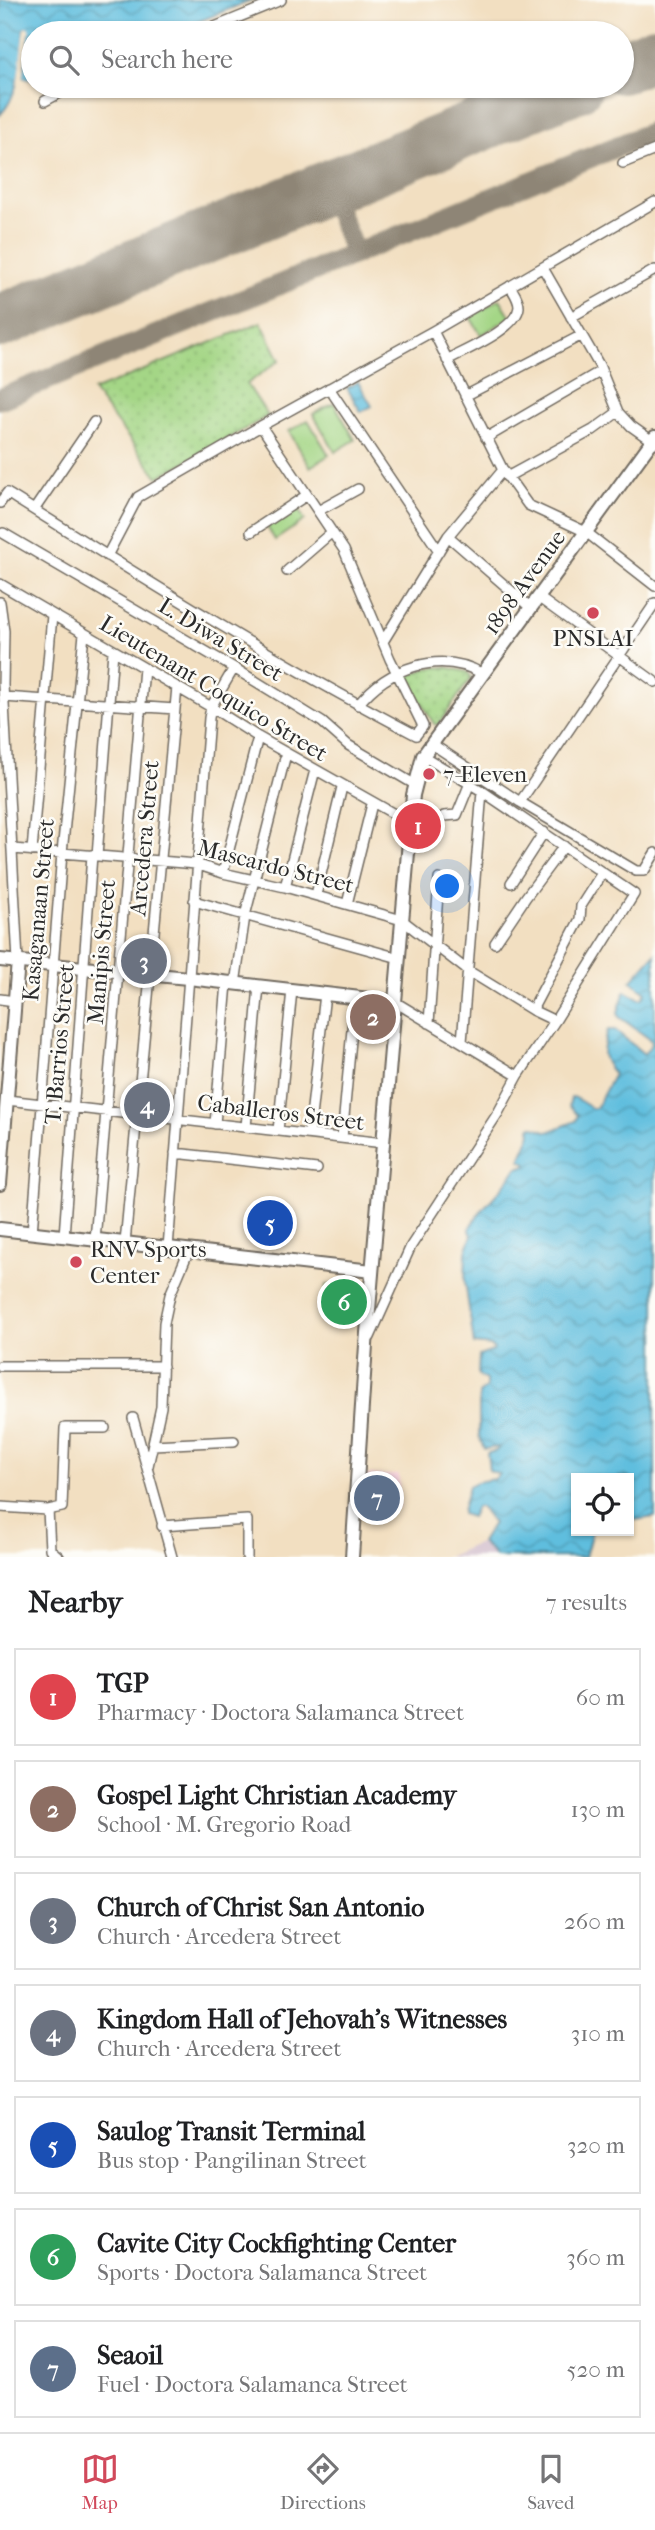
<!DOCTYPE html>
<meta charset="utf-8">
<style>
:root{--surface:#fff;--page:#f6f6f6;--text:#202124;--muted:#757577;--line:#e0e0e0;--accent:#d1495b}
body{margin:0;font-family:"IM FELL French Canon",serif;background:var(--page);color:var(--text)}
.controls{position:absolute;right:21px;bottom:21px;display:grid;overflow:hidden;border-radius:0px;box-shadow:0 2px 5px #0004}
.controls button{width:63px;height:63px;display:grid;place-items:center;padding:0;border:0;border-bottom:2px solid var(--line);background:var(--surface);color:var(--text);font:35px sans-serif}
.you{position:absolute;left:448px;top:887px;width:24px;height:24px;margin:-18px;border:5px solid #fff;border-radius:50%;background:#1a73e8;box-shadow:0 0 0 10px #1a73e833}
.badge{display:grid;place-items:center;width:46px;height:46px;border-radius:50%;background:var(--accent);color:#fff;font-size:23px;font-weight:700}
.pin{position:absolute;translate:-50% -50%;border:4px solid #fff;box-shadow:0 2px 7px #0006}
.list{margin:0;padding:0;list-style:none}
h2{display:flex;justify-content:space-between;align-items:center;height:91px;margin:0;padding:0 28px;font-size:30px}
h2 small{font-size:23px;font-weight:400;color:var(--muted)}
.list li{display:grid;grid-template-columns:46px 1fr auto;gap:21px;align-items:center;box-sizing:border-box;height:98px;margin:0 14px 14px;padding:0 14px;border:2px solid var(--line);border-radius:0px}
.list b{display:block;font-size:26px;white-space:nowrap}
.list p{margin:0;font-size:23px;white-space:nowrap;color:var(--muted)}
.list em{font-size:23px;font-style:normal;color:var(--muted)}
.icon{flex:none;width:38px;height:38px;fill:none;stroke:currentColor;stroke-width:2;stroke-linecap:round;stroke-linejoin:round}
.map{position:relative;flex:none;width:655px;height:1557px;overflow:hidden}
.search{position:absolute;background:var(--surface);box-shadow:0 2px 5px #0004;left:21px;right:21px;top:21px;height:77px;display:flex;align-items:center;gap:18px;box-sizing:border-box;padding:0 24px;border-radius:38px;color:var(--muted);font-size:26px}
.sheet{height:875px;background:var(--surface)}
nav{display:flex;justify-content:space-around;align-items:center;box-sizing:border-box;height:98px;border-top:2px solid var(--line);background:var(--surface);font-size:19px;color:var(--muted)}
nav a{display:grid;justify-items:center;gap:4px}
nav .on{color:var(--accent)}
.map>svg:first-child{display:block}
.built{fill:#f5cfdb}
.industrial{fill:#d1bdcc}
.grass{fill:url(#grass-dots);stroke:#688058;stroke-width:2}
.pitch{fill:#a4d686;stroke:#688058;stroke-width:2}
.water{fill:url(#water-waves);stroke:#457484;stroke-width:2}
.pier{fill:#f2dfc1}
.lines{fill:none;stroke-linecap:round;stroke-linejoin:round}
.taxiway{stroke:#8e8576;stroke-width:21}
.runway{stroke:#8e8576;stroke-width:54}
.minor-casing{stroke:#716a60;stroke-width:12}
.tertiary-casing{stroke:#716a60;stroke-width:16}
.secondary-casing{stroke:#716a60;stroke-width:16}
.minor{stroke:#fff;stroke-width:9}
.tertiary{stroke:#fff;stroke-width:12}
.secondary{stroke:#fff;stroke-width:12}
.poi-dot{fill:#d1495b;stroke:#fdfcf7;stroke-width:2.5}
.labels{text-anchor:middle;stroke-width:5;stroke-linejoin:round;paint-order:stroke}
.street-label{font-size:23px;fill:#2b2b2b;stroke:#fdfcf7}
.poi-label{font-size:23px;fill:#2b2b2b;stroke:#fdfcf7;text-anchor:start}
</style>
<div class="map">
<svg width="655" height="1557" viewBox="0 0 655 1557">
<defs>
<pattern id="grass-dots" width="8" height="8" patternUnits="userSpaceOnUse" patternTransform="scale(1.75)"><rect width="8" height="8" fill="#a4d686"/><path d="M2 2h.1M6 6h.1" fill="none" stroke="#8db874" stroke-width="1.8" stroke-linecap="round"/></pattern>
<pattern id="water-waves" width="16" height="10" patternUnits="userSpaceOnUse" patternTransform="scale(1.75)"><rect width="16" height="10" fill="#5fbede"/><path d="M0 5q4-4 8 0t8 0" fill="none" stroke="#4f9bb4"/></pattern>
</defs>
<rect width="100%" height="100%" fill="#fdfcf7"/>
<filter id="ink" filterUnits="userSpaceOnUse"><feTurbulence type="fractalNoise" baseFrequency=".0143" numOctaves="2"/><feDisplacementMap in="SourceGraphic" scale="14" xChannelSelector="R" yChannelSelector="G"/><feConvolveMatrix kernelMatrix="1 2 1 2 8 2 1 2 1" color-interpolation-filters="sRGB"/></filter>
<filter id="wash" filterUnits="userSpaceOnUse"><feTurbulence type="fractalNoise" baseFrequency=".00686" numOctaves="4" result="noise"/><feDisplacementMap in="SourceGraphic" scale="28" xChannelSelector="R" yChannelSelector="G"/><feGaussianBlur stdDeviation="1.57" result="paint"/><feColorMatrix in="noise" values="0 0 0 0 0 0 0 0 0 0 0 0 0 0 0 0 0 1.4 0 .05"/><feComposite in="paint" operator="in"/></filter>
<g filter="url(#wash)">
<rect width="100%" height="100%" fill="#f2dfc1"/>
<!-- built -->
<path class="built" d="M363,1475h36v32h-36z"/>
<!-- industrial -->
<path class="industrial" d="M481,1542l15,15h-49z"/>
<!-- grass -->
<path class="grass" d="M261,322l19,38 -33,24 21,32 -110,61 -65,-86z
M446,667l22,5 3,6 -33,47 -4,-1 -28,-47 22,-9z"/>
<!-- pitch -->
<path class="pitch" d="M500,299l11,18 -30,18 -11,-18z
M334,403l21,37 -20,12 -22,-38z
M308,420l21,35 -19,12 -21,-36z
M296,506l9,14 -30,20 -9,-15z
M326,1285l38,3 -3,32 -37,-4z"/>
<!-- water -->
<path class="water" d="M0,0h252l-82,33h-137v47l-11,-3 7,-44 -5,-4c-3,30 -2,63 -24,86z
M358,382l14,24 -11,6 -14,-24z
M655,954v563l-26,4v-43h-53v53h16l-7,26h-89l-15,-15 12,-19 -13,-16h-4l-5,10 -9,-3v-3l7,-25 8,-4 17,-3 5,-5 -10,-4 -2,-17 9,-2 3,-4 -15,2 -5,-13v-42l7,-6v-8l-8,-5 1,-19 14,-5 1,-2 -3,-3 -17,-2 -9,-63 1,-29 6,-17 -3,-6c12,-23 34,-38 48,-61l10,-3v-2l-6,-3v-3l10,-23 -1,-6 2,-2 16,6 28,-11 2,-6 -9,-9 2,-8 3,-1 19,12 3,-1 18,-34c-15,-17 -12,-23 -6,-44h7l29,24 8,-10 -1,-4 -32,-23 -1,-5 7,-21 15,8 3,-1 3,-6 -15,-11z"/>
<!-- pier -->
<path class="pier" d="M27,27l2,1v5l-7,48 -7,20 -5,3 7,-17 7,-58z"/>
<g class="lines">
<!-- taxiway -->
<path class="taxiway" d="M328,187l27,67
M0,399l655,-268"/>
<!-- runway -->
<path class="runway" d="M622,67l33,-14
M0,321l576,-235"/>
</g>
</g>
<g filter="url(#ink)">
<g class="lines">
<!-- minor casing -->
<g class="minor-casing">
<path id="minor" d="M200,33l81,-33
M45,101l28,-15
M623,163l32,-13
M543,268l56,97 19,47 13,14 24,17
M571,317l84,-47
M433,331l70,139 25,35 58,27 69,54
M447,360c18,-10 70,-31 72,-53 0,-8 -5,-14 -9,-21
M329,388l110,163
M465,396l117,-61
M486,438l115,-67
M507,477l86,-47 25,-18
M0,503l7,-10c134,84 269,169 409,242l7,-9 -33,-67 -46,-109 -83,-124
M34,510l60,-88
M318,511l40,-22
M251,532l56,-37
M3,533l231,135 88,54 26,23 66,39
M448,536l83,72
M107,556l31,-59 123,-71 172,-95 222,-129
M287,571l45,-39
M0,584l211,123 47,30 152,86
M538,597l117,85
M0,602l4,29 -1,54 15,276
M384,640l64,-104 55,-66
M4,697l171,12
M358,705c29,-37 82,-56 125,-31
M432,744l88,58 116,69h8l11,-18
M520,802l135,-199
M444,816l13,-1 13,-32
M13,849l183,15 27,9 62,14 117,33 65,50 65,40 23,11
M32,851l20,-236
M97,856l16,-205
M223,873l35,-136
M511,883l33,-51
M285,887l30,-117
M316,895l26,-108
M194,901l205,57
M347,904l25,-100
M495,943l31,-46 38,-51
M235,984l10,-68 41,-162
M0,999l15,2
M395,1002l123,74
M532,1010l48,-91 1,-13 21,-33
M429,1023l10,-144
M462,1042l20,-251
M7,1100l377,43
M215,1124l12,-141
M246,1127l13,-141
M278,1131l14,-141
M309,1134l16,-140
M342,1138l13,-141
M175,1153l142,16
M32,1233l30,-380 22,-219
M64,1236l28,-381
M95,1240l49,-572
M125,1243l52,-556
M168,1248l41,-530 2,-11 23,-39
M370,1337l41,-91 87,-133 20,-37 37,-55 79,-127 -152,-103 -59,-35
M0,1366h163
M133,1418l39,139
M153,1445l81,-4
M148,1466l13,-59 3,-84 6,-28 19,-45
M0,1507l48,3 2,39 9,8
M48,1510l14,-3 3,-79h40
M162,1526l85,-6v37"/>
</g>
<!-- tertiary casing -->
<g class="tertiary-casing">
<path id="tertiary" d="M395,1002l18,-207 10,-39 232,-319
M0,1184l18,-223
M0,1229l372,42"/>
</g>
<!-- secondary casing -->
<g class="secondary-casing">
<path id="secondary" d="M0,960l188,18 207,24 -29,343 -14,212"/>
</g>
<!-- minor -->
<use href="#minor" class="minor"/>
<!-- tertiary -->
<use href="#tertiary" class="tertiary"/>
<!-- secondary -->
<use href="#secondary" class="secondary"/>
</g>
</g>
<!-- markers -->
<g class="poi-dot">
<circle cx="593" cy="613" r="7"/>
<circle cx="429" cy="774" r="7"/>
<circle cx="76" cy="1262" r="7"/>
</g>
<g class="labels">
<!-- street labels -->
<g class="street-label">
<text transform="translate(524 582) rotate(-54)" y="8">1898 Avenue</text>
<text transform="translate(221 639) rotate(31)" y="8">L. Diwa Street</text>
<text transform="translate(214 688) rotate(31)" y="8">Lieutenant Coquico Street</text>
<text transform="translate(144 838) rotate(-85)" y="8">Arcedera Street</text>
<text transform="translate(276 866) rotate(14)" y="8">Mascardo Street</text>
<text transform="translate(38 910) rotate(-85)" y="8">Kasaganaan Street</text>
<text transform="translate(101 952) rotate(-85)" y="8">Manipis Street</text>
<text transform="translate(59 1044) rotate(-85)" y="8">T. Barrios Street</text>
<text transform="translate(281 1112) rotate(7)" y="8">Caballeros Street</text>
</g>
<!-- poi labels -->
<g class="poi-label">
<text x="593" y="646" text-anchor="middle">PNSLAI</text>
<text x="443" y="782">7-Eleven</text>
<text x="90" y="1257">RNV Sports<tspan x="90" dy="26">Center</tspan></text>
</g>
</g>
</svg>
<div class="controls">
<button><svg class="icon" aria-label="locate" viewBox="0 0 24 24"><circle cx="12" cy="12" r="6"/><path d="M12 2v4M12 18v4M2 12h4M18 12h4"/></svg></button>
</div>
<div class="you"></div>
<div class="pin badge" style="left:418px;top:826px;background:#e0444e">1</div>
<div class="pin badge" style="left:373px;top:1017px;background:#8d6e63">2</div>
<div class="pin badge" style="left:144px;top:961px;background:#6b7280">3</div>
<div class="pin badge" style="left:147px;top:1105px;background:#6b7280">4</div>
<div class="pin badge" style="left:270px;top:1223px;background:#1a4fb4">5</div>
<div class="pin badge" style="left:344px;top:1302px;background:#2e9e5b">6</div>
<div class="pin badge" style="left:377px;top:1498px;background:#5c6f8a">7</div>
<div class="search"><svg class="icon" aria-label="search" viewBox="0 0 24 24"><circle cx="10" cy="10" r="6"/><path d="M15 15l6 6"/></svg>Search here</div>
</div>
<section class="sheet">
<h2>Nearby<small>7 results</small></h2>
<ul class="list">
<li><span class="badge" style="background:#e0444e">1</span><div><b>TGP</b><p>Pharmacy · Doctora Salamanca Street</p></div><em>60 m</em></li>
<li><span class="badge" style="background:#8d6e63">2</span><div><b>Gospel Light Christian Academy</b><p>School · M. Gregorio Road</p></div><em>130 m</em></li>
<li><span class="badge" style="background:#6b7280">3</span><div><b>Church of Christ San Antonio</b><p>Church · Arcedera Street</p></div><em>260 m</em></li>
<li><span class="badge" style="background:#6b7280">4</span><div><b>Kingdom Hall of Jehovah's Witnesses</b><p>Church · Arcedera Street</p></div><em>310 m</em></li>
<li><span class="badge" style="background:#1a4fb4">5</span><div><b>Saulog Transit Terminal</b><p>Bus stop · Pangilinan Street</p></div><em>320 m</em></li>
<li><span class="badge" style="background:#2e9e5b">6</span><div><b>Cavite City Cockfighting Center</b><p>Sports · Doctora Salamanca Street</p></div><em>360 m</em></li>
<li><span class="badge" style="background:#5c6f8a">7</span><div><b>Seaoil</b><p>Fuel · Doctora Salamanca Street</p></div><em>520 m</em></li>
</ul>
</section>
<nav>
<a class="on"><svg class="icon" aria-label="map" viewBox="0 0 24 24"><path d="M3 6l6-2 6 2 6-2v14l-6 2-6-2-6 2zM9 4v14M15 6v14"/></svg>Map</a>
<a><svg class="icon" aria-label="directions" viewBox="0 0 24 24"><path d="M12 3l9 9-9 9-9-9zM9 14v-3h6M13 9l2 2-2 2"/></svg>Directions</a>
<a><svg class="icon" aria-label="saved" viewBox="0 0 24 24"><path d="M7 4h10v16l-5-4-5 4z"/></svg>Saved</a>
</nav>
